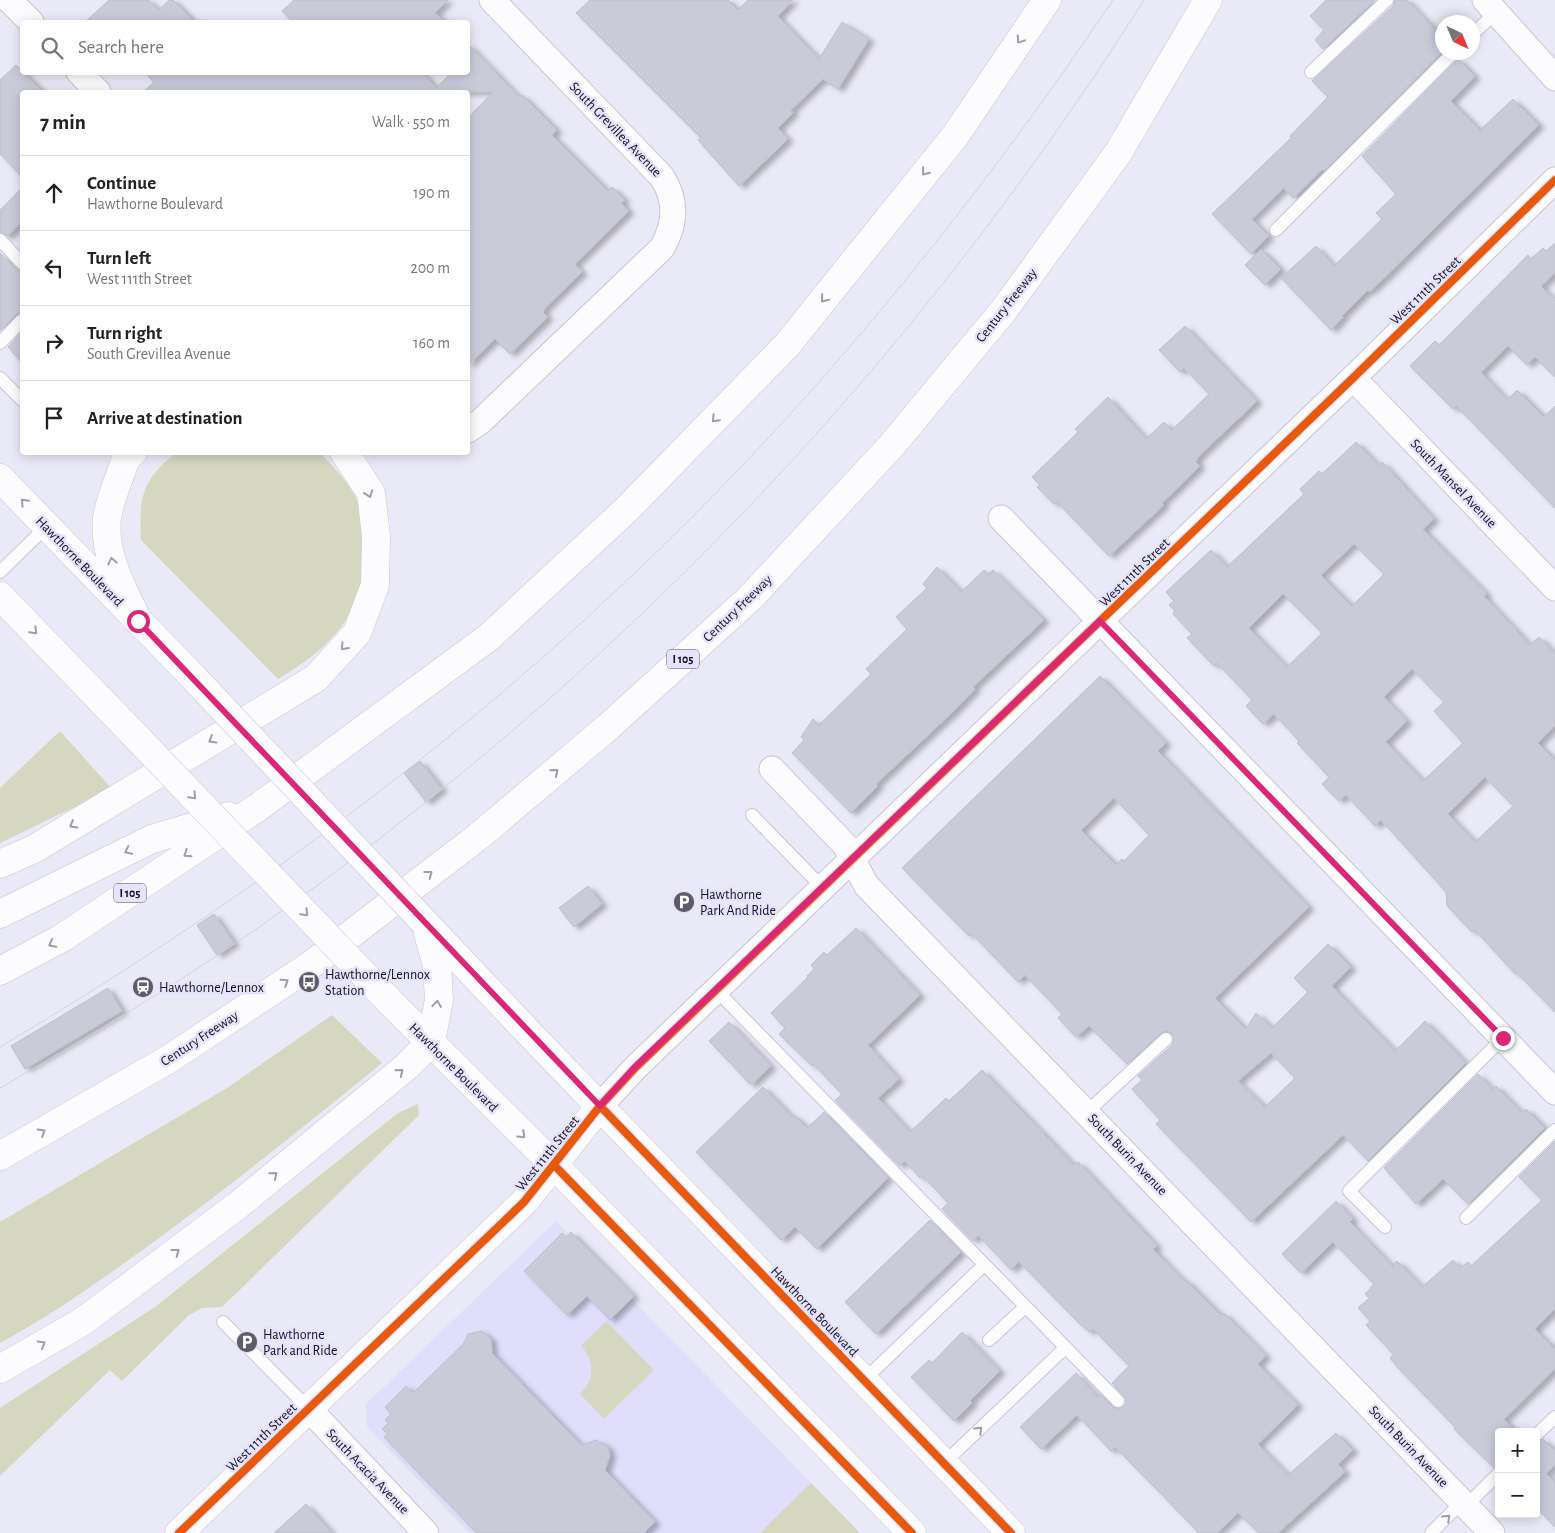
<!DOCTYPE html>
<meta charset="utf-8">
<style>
:root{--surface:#fff;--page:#f6f6f6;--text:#222;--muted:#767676;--line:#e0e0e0}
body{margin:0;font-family:"Alegreya Sans",sans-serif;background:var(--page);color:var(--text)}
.controls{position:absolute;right:15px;bottom:15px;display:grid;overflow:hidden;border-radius:5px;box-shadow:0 2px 12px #0003}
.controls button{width:45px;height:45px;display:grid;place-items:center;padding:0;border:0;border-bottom:1px solid var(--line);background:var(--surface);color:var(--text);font:25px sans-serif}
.compass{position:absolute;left:1435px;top:15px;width:45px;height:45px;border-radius:50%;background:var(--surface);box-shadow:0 2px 12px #0003;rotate:136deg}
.stop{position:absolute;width:15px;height:15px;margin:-11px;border:4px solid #db2777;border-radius:50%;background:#fff}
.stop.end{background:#db2777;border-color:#fff;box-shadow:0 1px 5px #0008}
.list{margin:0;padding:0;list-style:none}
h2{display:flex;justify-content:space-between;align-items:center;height:65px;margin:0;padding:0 20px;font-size:21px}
h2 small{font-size:16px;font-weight:400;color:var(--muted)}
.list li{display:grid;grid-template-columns:32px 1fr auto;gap:15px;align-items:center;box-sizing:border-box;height:75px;padding:0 20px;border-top:1px solid var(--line)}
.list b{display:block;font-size:19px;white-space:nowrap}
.list p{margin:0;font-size:16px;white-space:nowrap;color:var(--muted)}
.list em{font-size:16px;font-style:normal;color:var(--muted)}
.icon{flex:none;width:28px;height:28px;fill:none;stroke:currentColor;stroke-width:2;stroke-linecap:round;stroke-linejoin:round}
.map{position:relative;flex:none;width:1555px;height:1533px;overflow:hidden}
.search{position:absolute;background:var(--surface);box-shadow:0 2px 12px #0003;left:20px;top:20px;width:450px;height:55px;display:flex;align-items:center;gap:12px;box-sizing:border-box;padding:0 18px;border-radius:5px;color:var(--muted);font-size:19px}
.panel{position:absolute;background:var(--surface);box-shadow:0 2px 12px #0003;left:20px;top:90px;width:450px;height:365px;border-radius:5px}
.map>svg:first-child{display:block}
.built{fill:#e1defb}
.green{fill:#d6d7c1}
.building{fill:#c9cbd9;stroke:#bdbfcc;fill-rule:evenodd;filter:url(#shadow)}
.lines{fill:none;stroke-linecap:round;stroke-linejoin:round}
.service-casing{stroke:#c7c6d4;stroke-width:14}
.minor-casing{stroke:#c7c6d4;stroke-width:27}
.tertiary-casing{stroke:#c7c6d4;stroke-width:29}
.primary-casing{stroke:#c7c6d4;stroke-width:29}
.motorway-casing{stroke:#c7c6d4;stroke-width:29}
.service{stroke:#fcfcfe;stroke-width:12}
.minor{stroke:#fcfcfe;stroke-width:25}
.tertiary{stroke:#fcfcfe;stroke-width:28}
.primary{stroke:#fcfcfe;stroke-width:28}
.motorway{stroke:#fcfcfe;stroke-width:28}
.tram{stroke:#d4d4d8;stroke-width:1}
.primary-bridge-casing{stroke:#c7c6d4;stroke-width:29;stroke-linecap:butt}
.primary-bridge{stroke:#fcfcfe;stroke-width:28}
.cycleway-casing{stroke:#e6e3fd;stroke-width:11}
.cycleway{stroke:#e8590c;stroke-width:8}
.oneway{stroke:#9e9ea4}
.route{stroke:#db2777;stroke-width:6}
.labels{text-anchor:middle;stroke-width:5;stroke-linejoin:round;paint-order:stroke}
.shield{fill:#e6e3fd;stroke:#524f61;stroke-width:1}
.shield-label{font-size:12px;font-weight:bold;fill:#12101e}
.street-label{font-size:14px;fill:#12101e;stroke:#e6e3fd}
.poi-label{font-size:14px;fill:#12101e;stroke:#e6e3fd;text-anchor:start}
</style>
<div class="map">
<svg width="1555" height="1533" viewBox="0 0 1555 1533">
<defs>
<filter id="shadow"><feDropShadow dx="5.5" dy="3" stdDeviation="2.5" flood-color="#0004"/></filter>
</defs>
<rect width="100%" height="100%" fill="#eae9f7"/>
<!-- built -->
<path class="built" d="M556,1221l304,312h-391l-102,-106 -1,-23z"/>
<!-- green -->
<path class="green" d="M176,453h144c12,12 25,26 34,41 7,13 10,34 10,48 3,69 -30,104 -86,137l-137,-139c-2,-41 0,-60 35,-87z
M60,731l52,58 -112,54v-55z
M332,1015l50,48c-75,61 -149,121 -227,178 -50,36 -101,73 -155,102v-121l227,-134z
M418,1104l1,11 -5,5 -192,187 -20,1 -13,7 -67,66 -12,-11 -110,106v-68l155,-101 243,-194z
M606,1321l48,49 -50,49 -24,-25c15,-14 15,-33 1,-48z
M811,1483l49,50h-100z"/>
<!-- building -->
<path class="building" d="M109,0h39l11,10 10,-10h4l22,22h-110z
M294,0h154l-13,13 10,9h-152l-11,-11z
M590,0h138l10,10 10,-10h45l-15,16 41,43 23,-37 27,17 -31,50 -15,-10 -32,31 2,3 -15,15 10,11 -49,47 -41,-46 3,-2 -125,-125z
M1326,0h49l-52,49 -8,-9 9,-10 -14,-14z
M1395,0h12l35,37v15l-118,119 -1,-2 -30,29 -9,-10 -32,31 17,17 -18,18 -39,-40 79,-76 -1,-2 38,-39 -16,-16 81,-75z
M468,44l52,54 2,-3 35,35 -5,5 56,56 4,-4 13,13 -4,3 8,8 -54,53 7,8 -36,35 -3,5 5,5 -38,37 -15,-15 -27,26v-247l25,-26h-350l11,-10 -10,-10h278l14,16 16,-16h16z
M1458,59l17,17 -24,25 29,29 33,-31 26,26 -157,155 -13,12 -1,-2 -26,26 1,1 -12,13 -50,-52 35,-32 18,20 48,-47 -6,-6 20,-19 -34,-38z
M16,65l27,27h-21v85l-22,-23v-74z
M22,188v33l-14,15 -8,-4v-22z
M1555,243v30l-14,13 14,15v76l-20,-20 -8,8 -19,-19 -27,26 26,28 10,-10 27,27 11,-11v102l-86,-89 -13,-13 -3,3 -43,-43 25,-25 4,4 89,-90 3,4 12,-11 3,3z
M1261,249l20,20 -16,16 -20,-20z
M0,253l22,23v36l-6,2 -16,17z
M1185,326l72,75 -59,56 -2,5 4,4 -38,37 2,2 -55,51 -52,-54 -3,2 -17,-17 3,-2 -8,-8 46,-45 -3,-3 33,-32 38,42 18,-17 8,8 37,-36 -25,-26 -4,4 -21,-22z
M22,331v32l-14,-16z
M1356,442l23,24 3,-4 52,57 -11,10 64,65 -3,2 46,49 9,-8 16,17v71l-17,18 17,17v252l-38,-39 -2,1 -41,-45 -2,3 -25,-26 -1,-14 -65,-72 -6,6 -29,-31 -7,6 -17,-17 7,-7 -32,-34 2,-2 -25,-27 -11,10 -17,-18 6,-6 -35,-37 -3,3 -27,-28 5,-4 -19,-20 2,-3 -6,-6 5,-4 -8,-9 45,-42 16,17 77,-73 -4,-5 19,-18 3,3zM1354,544l30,30 -32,32 -31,-31zM1283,594l39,39 -35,34 -38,-39zM1412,669l32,33 -10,9 29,32 -40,38 -37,-39 21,-21 -23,-24zM1485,777l28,29 -38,36 -27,-28z
M937,567l24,25 23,-22 5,4 4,-4 51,50 -71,67 2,2 -20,21 -79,74 2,2 -27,27 -59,-60 12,-13 -3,-3 12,-18 6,6 52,-51 -5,-5 41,-40 -11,-12 31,-29 -4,-4z
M1100,676l66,67 -8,8 151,156 -94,91 31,31 10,-16 16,15 36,-36 -14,-14 34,-34 23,23 -19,19 63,65 30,-30 41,42 -98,98 -25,-26 -92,87 -95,-98 4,-4 -28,-31 10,-9 -4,-4 34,-31 2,-7 -2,-5 -7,-2 -4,2 -34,31 -38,-38 -13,11 -18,-19 4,-4 -37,-39 -7,7 -47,-49 -2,3 -67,-68zM1114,798l35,37 -25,26 -2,-2 -6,6 -35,-35zM1271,1053l24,25 -30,29 -27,-26z
M420,761l22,28 -16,13 -22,-29z
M588,886l14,18 -28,23 -15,-19z
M214,914l20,29 -17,12 -20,-30z
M856,928l64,67 -52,50 31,34 -21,19 32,34 36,-34 3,3 33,-31 92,95 4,-3 49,52 30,32 -4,3 31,32 2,-1 35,35 3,-2 42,43 -8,8 40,41 -40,39 30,31 48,-42 17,17 -15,14 7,8 -67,61h-19l-21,-20 -21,20h-18l-84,-86 -4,4 -34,-36 -36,34 -21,-22 56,-54 22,24 2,-3 13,13 7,2 6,-5v-5l-14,-16 17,-17 -36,-37 -4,3 -11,-10 -59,-60 -8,8 -33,-35 -5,6 -31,-32 6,-6 -25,-27 -3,2 -15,-17 -5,5 -65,-66 7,-6 -29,-30 -1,2 -33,-32 6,-6 -14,-15 37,-36 -1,-1 7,-7 -3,-4 13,-13 3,3z
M108,988l14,23 -97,58 -14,-23z
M729,1022l42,44 -20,19 -42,-44z
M1478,1074l14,15 4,-3 26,27 4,-4 19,19 -77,76 -25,-25 -27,25 -32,-36z
M763,1087l29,30 2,-2 13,13 17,-16 64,66 -71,71 -22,-22 -14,13 -85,-88z
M1555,1141v168l-20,20 20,20v20l-51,50 12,13h-17v33l-6,2 -39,-38 1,-2 -58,-60 -7,-9 4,-3 -28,-30 4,-4 -12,-13 11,-10 -4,-4 9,-10 -41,-42 -32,31 -19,-19 54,-53 17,18 -3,3 42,44 5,-5 25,26 31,-27 7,8 8,-6 3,4 71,-66 -23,-23z
M930,1220l31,32 -85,82 -31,-32z
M571,1232l63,64 -24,24 -23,-24 -20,19 -43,-44 38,-38 4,5z
M482,1331l9,8 1,14 89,92 15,-5 12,7 2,9 -5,14 50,52 -11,11h-167l-93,-96 4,-3 -6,-5 6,-6 -3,-3 6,-6 -6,-7 21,-21 7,7 51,-50 4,-9z
M962,1332l38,39 -30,30 2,2 -18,18 -43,-44 18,-17 3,3z
M1543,1439l12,12v14l-9,9 9,8v45l-19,-20v-64z
M306,1504l26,29h-58z"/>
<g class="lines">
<!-- service casing -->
<g class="service-casing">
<path id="service" d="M1472,35l24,-23
M1311,72l76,-72
M1276,230l178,-178
M0,240l22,23
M0,343l22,-23
M0,378l22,22
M0,572l47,-46
M752,815l71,73
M716,990l402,411
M1087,1112l79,-73
M1466,1218l89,-88
M1385,1227l-36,-36 154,-153
M223,1322l86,87
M989,1340l36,-33
M864,1380l120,-115
M1536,1435l19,-18
M944,1463l121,-115
M1466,1506l33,-33
M1431,1533l31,-31"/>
</g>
<!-- minor casing -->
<g class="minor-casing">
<path id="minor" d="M9,0l22,22
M1485,0l70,78
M79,72l19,20
M1353,378l202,210
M468,430l13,-9 181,-173c14,-25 15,-47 0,-71l-170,-177
M1001,518l554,574
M772,769l73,76 21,40 626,648
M600,1106l35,-38 718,-690 202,-198
M309,1409l117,124"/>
</g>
<!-- tertiary casing -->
<g class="tertiary-casing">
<path id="tertiary" d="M179,1533l345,-331 76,-96"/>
</g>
<!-- primary casing -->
<g class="primary-casing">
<path id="primary" d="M0,478l195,201
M0,596l123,127
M425,923l103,109 483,501
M394,1006l160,159 358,368"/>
</g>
<!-- motorway casing -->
<g class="motorway-casing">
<path id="motorway" d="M133,452l-7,6c-6,19 -16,40 -19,60 -4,37 16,71 31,103
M0,864l34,-15 282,-171 41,-45 18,-48 1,-49 -5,-43 -27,-41
M0,914l152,-75 77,-23
M0,971l62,-33 195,-130 232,-171 138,-128 160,-164 168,-209 92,-136
M0,1156l169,-97 139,-92 171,-131 129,-109 142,-129 142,-153 112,-135 114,-157 90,-153
M0,1369l82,-47 155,-116 169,-139 25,-25 8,-42 -2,-35 -12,-42"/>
</g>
<!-- service -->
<use href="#service" class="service"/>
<!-- minor -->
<use href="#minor" class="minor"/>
<!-- tertiary -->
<use href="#tertiary" class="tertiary"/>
<!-- primary -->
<use href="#primary" class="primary"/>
<!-- motorway -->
<use href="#motorway" class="motorway"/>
<!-- tram -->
<path class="tram" d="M0,1047c222,-132 433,-283 621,-461 187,-175 349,-374 492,-586
M0,1088c85,-49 171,-100 252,-156 360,-251 657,-561 892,-932"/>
<!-- primary-bridge casing -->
<g class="primary-bridge-casing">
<path id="primary-bridge" d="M195,679l230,244
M123,723l271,283"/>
</g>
<!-- primary-bridge -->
<use href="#primary-bridge" class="primary-bridge"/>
<!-- cycleway casing -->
<g class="cycleway-casing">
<path id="cycleway" d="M600,1106l411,427
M554,1165l358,368
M179,1533l345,-331 76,-96 35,-38 718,-690 202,-198"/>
</g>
<!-- cycleway -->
<use href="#cycleway" class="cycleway"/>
</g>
<!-- one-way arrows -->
<defs><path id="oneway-chevron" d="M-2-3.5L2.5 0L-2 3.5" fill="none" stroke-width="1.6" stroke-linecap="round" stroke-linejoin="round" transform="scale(1.25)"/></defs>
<g class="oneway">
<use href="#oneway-chevron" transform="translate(1020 40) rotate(124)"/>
<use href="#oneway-chevron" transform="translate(925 172) rotate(129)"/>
<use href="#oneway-chevron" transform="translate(824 299) rotate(129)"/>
<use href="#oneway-chevron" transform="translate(715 419) rotate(134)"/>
<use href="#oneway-chevron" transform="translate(369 494) rotate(70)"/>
<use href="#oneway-chevron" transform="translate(24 502) rotate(-134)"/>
<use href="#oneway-chevron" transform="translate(112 561) rotate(-102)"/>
<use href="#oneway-chevron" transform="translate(34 631) rotate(46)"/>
<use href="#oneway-chevron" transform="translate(344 647) rotate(132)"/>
<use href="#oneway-chevron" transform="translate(212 740) rotate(149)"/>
<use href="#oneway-chevron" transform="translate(555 772) rotate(-40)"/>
<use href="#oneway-chevron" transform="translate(193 796) rotate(46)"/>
<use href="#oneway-chevron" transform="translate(73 825) rotate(149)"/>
<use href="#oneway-chevron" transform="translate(128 851) rotate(154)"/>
<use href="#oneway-chevron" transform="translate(187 854) rotate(146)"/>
<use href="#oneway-chevron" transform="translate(429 874) rotate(-37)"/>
<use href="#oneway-chevron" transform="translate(305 913) rotate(46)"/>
<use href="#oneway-chevron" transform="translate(52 944) rotate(152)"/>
<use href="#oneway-chevron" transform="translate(285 982) rotate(-34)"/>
<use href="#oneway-chevron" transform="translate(437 1004) rotate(-83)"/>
<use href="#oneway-chevron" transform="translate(400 1072) rotate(-39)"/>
<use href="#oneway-chevron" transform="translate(42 1132) rotate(-30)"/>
<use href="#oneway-chevron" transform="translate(522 1135) rotate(44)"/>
<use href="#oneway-chevron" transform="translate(274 1175) rotate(-40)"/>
<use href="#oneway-chevron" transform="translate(176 1252) rotate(-37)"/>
<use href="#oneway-chevron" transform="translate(42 1344) rotate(-30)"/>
<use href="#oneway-chevron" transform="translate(979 1430) rotate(-44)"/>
<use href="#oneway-chevron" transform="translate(1447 1518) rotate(-44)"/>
</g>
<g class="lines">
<!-- route -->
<path class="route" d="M138,621l462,485 34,-38 466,-447 403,417"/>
</g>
<!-- icons -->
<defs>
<g id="parking-disc" transform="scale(1.125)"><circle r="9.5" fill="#5e5c6a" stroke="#e6e3fd"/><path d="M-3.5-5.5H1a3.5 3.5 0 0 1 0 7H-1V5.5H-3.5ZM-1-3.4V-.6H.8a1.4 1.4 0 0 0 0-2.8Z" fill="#fff"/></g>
<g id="bus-disc" transform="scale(1.125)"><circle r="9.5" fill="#5e5c6a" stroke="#e6e3fd"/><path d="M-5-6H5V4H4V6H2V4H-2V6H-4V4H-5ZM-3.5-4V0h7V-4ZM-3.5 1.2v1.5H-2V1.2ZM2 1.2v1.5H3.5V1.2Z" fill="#fff"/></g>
<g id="station-disc" transform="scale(1.125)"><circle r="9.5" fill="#5e5c6a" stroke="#e6e3fd"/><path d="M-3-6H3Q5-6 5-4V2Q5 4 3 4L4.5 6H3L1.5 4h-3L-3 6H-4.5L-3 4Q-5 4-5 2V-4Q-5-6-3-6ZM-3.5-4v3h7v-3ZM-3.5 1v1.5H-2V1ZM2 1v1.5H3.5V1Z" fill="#fff"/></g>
</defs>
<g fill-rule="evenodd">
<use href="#parking-disc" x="684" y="902"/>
<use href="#bus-disc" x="309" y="982"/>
<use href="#station-disc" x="143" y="987"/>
<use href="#parking-disc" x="247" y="1342"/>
</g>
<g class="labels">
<!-- shield labels -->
<g class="shield">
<rect x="667" y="649.5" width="32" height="19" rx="4"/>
<rect x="114" y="883.5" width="32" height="19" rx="4"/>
</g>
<g class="shield-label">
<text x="683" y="663">I 105</text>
<text x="130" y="897">I 105</text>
</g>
<!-- street labels -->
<g class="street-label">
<text transform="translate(616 129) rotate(46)" y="5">South Grevillea Avenue</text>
<text transform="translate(1425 290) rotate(-44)" y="5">West 111th Street</text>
<text transform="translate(1006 305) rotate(-52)" y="5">Century Freeway</text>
<text transform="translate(1454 483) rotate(46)" y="5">South Mansel Avenue</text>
<text transform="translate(80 561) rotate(46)" y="5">Hawthorne Boulevard</text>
<text transform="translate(1134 572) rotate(-44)" y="5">West 111th Street</text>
<text transform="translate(737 608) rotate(-44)" y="5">Century Freeway</text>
<text transform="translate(199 1038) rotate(-33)" y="5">Century Freeway</text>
<text transform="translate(454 1067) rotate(45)" y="5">Hawthorne Boulevard</text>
<text transform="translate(547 1153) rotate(-51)" y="5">West 111th Street</text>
<text transform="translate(1128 1154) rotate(46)" y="5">South Burin Avenue</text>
<text transform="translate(815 1311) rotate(46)" y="5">Hawthorne Boulevard</text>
<text transform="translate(261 1437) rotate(-44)" y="5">West 111th Street</text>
<text transform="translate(1409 1446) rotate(46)" y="5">South Burin Avenue</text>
<text transform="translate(368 1471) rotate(46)" y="5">South Acacia Avenue</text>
</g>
<!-- poi labels -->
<g class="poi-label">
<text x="700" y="899">Hawthorne<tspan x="700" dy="16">Park And Ride</tspan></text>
<text x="325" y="979">Hawthorne/Lennox<tspan x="325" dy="16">Station</tspan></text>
<text x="159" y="992">Hawthorne/Lennox</text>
<text x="263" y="1339">Hawthorne<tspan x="263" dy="16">Park and Ride</tspan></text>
</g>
</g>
</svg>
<div class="controls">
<button>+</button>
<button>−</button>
</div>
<svg class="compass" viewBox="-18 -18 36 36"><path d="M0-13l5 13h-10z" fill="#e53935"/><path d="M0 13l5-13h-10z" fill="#767676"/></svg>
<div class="stop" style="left:138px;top:621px"></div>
<div class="stop end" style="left:1503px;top:1038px"></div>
<div class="search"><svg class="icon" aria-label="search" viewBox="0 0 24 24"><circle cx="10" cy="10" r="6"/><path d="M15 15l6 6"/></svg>Search here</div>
<section class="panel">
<h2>7 min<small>Walk · 550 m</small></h2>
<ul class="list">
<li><svg class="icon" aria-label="ahead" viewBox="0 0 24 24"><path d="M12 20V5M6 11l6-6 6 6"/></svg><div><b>Continue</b><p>Hawthorne Boulevard</p></div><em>190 m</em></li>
<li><svg class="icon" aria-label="left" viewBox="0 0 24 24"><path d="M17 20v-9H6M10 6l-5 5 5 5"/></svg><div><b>Turn left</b><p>West 111th Street</p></div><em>200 m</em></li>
<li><svg class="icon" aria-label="right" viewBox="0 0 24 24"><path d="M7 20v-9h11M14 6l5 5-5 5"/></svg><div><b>Turn right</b><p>South Grevillea Avenue</p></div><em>160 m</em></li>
<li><svg class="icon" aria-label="arrive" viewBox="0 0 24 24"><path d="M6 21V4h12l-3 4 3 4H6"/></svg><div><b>Arrive at destination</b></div></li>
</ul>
</section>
</div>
